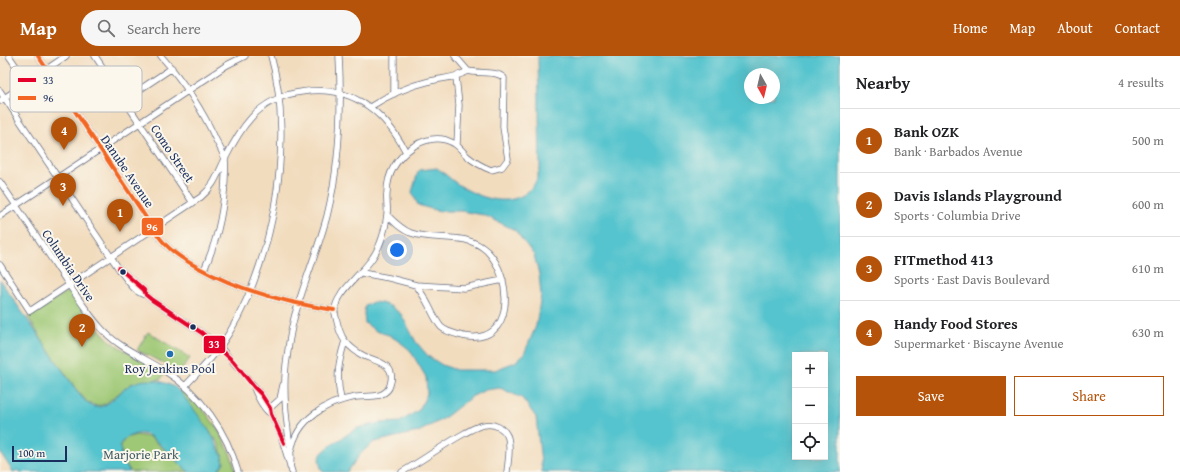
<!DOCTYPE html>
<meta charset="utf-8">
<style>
:root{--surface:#fff;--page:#f6f6f6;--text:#202124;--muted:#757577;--line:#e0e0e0;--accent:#b45309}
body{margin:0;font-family:"Gentium Book Plus",serif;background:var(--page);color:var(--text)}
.controls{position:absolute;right:12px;bottom:12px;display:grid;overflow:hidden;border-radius:0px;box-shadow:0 4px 16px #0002}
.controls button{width:36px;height:36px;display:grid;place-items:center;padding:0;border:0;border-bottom:1px solid var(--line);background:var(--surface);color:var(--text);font:20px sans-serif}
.compass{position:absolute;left:744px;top:12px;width:36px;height:36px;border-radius:50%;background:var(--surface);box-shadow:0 4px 16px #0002;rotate:172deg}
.scale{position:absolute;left:12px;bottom:10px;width:55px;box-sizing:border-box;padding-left:4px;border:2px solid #1b2f5e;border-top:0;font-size:11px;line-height:14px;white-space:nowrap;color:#1b2f5e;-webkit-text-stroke:3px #fbf7ec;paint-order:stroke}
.you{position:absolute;left:397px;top:194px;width:14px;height:14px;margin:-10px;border:3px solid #fff;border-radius:50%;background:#1a73e8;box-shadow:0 0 0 6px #1a73e833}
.badge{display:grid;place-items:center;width:26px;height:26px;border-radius:50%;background:var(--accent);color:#fff;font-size:13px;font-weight:700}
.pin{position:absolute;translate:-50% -33px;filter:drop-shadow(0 1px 2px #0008)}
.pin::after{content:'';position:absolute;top:21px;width:14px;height:12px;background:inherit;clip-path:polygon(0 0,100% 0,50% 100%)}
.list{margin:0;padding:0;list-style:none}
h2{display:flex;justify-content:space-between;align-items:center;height:52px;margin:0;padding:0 16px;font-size:17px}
h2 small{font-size:13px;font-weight:400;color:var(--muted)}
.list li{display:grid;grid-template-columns:26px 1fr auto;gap:12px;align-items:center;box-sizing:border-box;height:64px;padding:0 16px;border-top:1px solid var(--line)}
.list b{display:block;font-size:15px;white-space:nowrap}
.list p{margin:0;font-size:13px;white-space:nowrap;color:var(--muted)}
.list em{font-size:13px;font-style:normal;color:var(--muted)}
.actions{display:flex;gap:8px;padding:12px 16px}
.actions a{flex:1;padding:9px 0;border:1px solid var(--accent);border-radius:0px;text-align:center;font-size:14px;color:var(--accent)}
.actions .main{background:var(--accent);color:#fff}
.icon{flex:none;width:22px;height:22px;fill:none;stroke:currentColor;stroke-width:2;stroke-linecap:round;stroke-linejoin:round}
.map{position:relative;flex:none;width:840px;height:416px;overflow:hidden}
header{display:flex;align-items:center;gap:24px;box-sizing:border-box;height:56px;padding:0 20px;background:var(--accent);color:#fff}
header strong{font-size:19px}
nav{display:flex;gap:22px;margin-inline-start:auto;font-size:14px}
.search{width:280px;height:36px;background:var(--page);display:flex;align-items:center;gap:10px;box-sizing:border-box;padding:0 14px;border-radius:22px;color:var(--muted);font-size:15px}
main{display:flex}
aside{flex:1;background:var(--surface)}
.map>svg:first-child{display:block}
.green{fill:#9ec874;stroke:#5c7c69}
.water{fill:#57c4ce;stroke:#397a96;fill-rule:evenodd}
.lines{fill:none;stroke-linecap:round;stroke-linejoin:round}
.minor-casing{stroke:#666c80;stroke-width:7}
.minor{stroke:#fff;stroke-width:5.5}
.bus-1-casing{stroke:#fbf7ec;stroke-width:7}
.bus-2-casing{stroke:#fbf7ec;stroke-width:7}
.bus-1{stroke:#e4002b;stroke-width:4}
.bus-2{stroke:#f26522;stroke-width:4}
.bus-dot{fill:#1b2f5e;stroke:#fbf7ec;stroke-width:1.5}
.poi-dot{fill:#1f6fb2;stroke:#fbf7ec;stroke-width:1.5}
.labels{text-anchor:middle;stroke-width:4;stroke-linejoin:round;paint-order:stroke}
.street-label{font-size:13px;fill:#1b2f5e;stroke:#fbf7ec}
.poi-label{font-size:13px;fill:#1b2f5e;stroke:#fbf7ec}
.park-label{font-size:13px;fill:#425d65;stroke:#fbf7ec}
.key{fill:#fbf7ec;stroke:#b8bbc1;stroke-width:1}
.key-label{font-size:11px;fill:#1b2f5e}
.line-badge{stroke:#fbf7ec;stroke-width:1.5}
.badge-label{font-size:11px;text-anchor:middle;font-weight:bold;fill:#fff}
</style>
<header>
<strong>Map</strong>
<div class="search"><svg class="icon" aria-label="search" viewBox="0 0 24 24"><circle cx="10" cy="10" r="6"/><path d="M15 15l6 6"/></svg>Search here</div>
<nav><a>Home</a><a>Map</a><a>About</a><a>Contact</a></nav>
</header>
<main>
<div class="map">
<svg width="840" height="416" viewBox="0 0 840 416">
<rect width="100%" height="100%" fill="#fbf7ec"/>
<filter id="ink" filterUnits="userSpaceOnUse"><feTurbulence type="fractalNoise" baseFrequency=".025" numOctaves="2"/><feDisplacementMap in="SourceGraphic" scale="8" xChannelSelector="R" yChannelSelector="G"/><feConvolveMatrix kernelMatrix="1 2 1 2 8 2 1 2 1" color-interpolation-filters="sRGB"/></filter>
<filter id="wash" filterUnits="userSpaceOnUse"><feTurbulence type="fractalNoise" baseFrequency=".012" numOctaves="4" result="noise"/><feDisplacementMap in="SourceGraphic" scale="16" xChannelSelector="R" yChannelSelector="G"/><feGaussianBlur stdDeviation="0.9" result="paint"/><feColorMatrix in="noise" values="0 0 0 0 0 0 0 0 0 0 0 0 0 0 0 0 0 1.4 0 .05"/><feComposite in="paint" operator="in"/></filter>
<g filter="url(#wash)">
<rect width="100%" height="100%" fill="#f2dcbe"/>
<!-- green -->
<path class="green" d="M69,234l19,27 23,25 53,32 -3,5 -30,5 -26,20 -8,2 -9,-3 -12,-14 -27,-38 -21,-34z
M148,276l42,26 -11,16 -16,-11 -26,-13z
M183,332c19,19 36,38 46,63 3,6 5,14 7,21h-18l6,-10 -5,-18 -39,-52z
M136,379l14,2 39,35h-58l-9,-14 -1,-14 5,-6z"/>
<!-- water -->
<path class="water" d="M538,0h302v416h-298l-6,-55 -14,-19 -22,-10 -15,2 -14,7 -28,22 -25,13 -44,10 -12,10 -15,20h-24l-2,-3 -2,-10 3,-6 8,-7 27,-18 24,-5 19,-1 19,-12 8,-16 -1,-17 -16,-27 -10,-8 -11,-7 -13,-4 -11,-8 -1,-9 1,-8 8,-4 8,1 9,3 11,8 15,28 12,14 14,9 14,5h39l20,-8 9,-8 12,-28 5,-31 -2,-21 -5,-19 -19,-25 -31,-15 -23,-4h-23l-20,-6 -6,-13 6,-20 2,-2 17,-2c9,6 17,15 27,20 22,13 55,21 71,-5 2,-4 3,-10 5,-15zM750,18h24v24h-24zM795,299h30v102h-30z
M0,224l79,114c5,5 9,12 17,13 14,1 24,-18 36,-23 14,-7 30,-4 44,4 4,3 8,9 12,14 15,19 28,36 36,60l-7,10h-28c-13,-10 -24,-25 -38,-35 -10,-7 -24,-2 -31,7l1,14 9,14h-110l-2,-2 -5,2 -13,-20z"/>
</g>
<g filter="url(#ink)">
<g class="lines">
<!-- minor casing -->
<g class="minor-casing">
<path id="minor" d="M9,0l18,26
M38,0l119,178c10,15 24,24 40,33 43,24 89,36 137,43
M95,0l98,147
M161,0c23,26 41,53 55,84 3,6 8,14 9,20 1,6 0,13 0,18 -1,32 -8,63 -21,92
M456,21l3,28 -2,39
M0,35l121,181c6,8 15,22 25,23
M394,38v-38
M124,44l48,-32
M0,45l66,-45
M370,51c18,-12 39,-21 60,-26 13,-3 26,-3 38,-10
M0,126c20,29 40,59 59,88 13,19 26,40 41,57 18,21 42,29 65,44 35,22 62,61 73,101
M0,160l189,-126 38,-25 18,-9
M0,209l30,46 171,-114c14,-12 16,-22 24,-38 7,-14 15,-29 26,-41 12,-14 32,-24 50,-26 49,-8 83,18 105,60
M119,212l25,22 2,5 6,5 50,33 18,14 41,47 9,14 1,6 10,22 11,36
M362,217l27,5 27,7c5,7 9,13 13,21 3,6 7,15 12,21 5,5 15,7 22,9 53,11 50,-59 24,-85 -22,-20 -50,-9 -76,-18 -9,-3 -17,-11 -24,-18
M416,229l48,3 39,-8
M185,330c12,-13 25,-25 35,-39 52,-74 76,-203 51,-291
M254,332c4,10 9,21 17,26
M341,344c-5,-23 -3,-37 4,-59
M270,352l10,-9 3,-14
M291,395c6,-32 35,-49 65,-54 7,-1 16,0 24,-2 5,-2 9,-5 10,-10 7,-21 -12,-23 -26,-29 -6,-3 -14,-9 -19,-15 -6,-7 -8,-19 -10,-28 -3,-17 29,-41 38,-56 8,-12 13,-29 14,-43 1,-7 -1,-14 0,-21 0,-20 11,-36 27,-47 10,-6 21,-9 32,-6 12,4 13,8 21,16 6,5 16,11 24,14l11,-3 6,-8 -5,-32 1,-49c-8,-8 -25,-4 -36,-7l-13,-15
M290,411c3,-13 -1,-24 -2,-36 -3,-23 -5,-50 -1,-73 2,-18 5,-36 11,-53 9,-30 21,-59 29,-89 13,-52 15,-107 12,-160
M402,416c21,-12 41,-27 63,-39 6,-3 12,-7 19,-8 10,-2 21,3 24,13 3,11 0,23 -1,34"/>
</g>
<!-- minor -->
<use href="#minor" class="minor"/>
<!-- bus-1 casing -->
<g class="bus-1-casing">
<path id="bus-1" d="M119,212l25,22 2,5 6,5 50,33 31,28 21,26 7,7 9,14 1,6 13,29"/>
</g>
<!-- bus-2 casing -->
<g class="bus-2-casing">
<path id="bus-2" d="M38,0l119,178c10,15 24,24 40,33 43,24 89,36 137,43"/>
</g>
<!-- bus-1 -->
<use href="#bus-1" class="bus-1"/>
<!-- bus-2 -->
<use href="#bus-2" class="bus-2"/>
</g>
</g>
<!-- markers -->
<g class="bus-dot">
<circle cx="123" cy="216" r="3.5"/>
<circle cx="193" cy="271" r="3.5"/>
</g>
<circle class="poi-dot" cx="170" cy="298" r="4"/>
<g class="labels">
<!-- street labels -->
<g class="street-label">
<text transform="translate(173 97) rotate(56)" y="5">Como Street</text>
<text transform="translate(128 115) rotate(56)" y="5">Danube Avenue</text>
<text transform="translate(69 209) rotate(56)" y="5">Columbia Drive</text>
</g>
<!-- poi labels -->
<g class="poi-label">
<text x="170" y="317">Roy Jenkins Pool</text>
</g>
<!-- park labels -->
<g class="park-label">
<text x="141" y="403">Marjorie Park</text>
</g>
</g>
<!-- legend -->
<rect x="10" y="10" width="132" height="46" rx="6" class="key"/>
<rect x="18" y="22" width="18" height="4" fill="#e4002b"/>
<rect x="18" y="40" width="18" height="4" fill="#f26522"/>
<g class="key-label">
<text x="43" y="28">33</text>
<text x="43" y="46">96</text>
</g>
<g class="line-badge">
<rect x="141" y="161" width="23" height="19" rx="4" fill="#f26522"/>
<rect x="203" y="279" width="23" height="19" rx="4" fill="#e4002b"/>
</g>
<g class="badge-label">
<text x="152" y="175">96</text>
<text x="214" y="292">33</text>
</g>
</svg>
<div class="controls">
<button>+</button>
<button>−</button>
<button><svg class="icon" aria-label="locate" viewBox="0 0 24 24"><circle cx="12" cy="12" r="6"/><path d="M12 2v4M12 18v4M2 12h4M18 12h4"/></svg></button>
</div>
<svg class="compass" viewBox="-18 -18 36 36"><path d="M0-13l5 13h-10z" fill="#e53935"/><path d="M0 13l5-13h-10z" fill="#757577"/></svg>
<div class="scale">100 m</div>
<div class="you"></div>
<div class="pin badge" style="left:120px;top:176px">1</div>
<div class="pin badge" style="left:82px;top:291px">2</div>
<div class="pin badge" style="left:63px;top:150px">3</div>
<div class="pin badge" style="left:64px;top:94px">4</div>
</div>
<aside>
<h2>Nearby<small>4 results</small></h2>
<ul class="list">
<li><span class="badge">1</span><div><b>Bank OZK</b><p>Bank · Barbados Avenue</p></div><em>500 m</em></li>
<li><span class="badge">2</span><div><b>Davis Islands Playground</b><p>Sports · Columbia Drive</p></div><em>600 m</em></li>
<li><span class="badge">3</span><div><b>FITmethod 413</b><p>Sports · East Davis Boulevard</p></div><em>610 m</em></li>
<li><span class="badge">4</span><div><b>Handy Food Stores</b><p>Supermarket · Biscayne Avenue</p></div><em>630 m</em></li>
</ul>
<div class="actions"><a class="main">Save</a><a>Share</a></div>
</aside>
</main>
